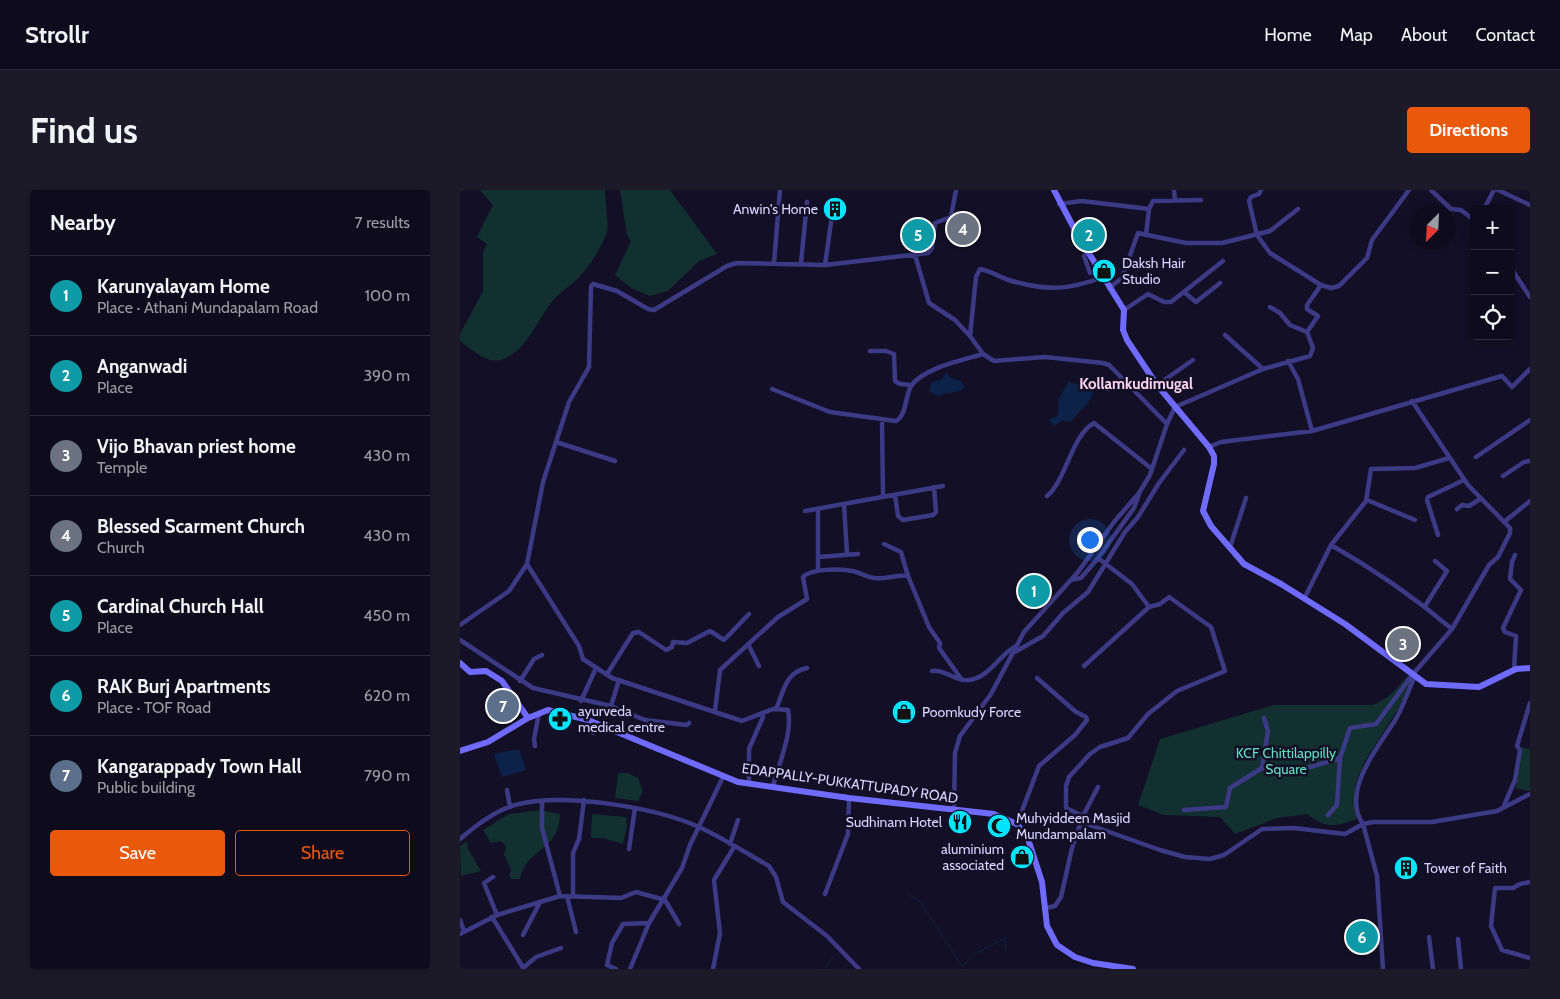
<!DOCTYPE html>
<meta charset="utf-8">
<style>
:root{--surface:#0e0b1c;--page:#1c1929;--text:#f1f3f6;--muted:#9b9ba3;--line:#2e2b3b;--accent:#ea580c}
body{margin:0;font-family:Cabin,sans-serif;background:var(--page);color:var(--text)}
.controls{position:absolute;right:15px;top:15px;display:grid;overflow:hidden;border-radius:5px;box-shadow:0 2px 12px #0003}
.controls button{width:45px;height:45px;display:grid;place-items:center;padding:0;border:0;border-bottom:1px solid var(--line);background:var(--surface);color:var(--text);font:25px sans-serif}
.compass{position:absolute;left:950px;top:15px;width:45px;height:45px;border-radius:50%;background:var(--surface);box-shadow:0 2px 12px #0003;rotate:204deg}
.you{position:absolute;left:629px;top:349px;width:18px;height:18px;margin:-12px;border:4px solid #fff;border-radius:50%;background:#1a73e8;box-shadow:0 0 0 8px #1a73e833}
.badge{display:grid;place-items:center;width:32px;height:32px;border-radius:50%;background:var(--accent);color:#fff;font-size:16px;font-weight:700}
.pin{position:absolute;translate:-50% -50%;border:2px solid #fff;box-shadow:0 1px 5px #0006}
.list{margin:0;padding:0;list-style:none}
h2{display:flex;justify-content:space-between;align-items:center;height:65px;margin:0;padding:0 20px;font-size:21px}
h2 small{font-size:16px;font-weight:400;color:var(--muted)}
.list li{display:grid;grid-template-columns:32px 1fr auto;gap:15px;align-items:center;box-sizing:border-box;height:80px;padding:0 20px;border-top:1px solid var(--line)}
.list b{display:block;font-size:19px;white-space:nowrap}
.list p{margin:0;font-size:16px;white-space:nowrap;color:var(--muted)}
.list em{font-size:16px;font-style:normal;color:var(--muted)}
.actions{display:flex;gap:10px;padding:15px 20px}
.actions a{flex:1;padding:11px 0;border:1px solid var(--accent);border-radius:5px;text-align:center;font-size:18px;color:var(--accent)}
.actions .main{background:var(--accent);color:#fff}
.icon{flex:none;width:28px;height:28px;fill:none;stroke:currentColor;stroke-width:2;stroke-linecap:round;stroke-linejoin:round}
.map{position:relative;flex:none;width:1070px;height:779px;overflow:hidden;border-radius:5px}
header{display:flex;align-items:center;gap:30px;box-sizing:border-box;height:70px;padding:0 25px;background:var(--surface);border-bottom:1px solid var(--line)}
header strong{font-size:24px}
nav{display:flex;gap:28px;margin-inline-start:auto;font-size:18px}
.intro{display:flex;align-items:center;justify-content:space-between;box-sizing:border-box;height:120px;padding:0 30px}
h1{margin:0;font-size:35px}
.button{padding:12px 22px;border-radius:5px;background:var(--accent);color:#fff;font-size:18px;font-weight:700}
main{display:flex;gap:30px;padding:0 30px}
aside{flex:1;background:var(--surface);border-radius:5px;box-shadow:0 2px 12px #0003}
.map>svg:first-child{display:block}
.green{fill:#12302f}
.water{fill:#0c2248}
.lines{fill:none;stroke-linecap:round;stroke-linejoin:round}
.stream{stroke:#0c2248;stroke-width:1}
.street{stroke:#3d3a85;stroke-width:4.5}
.secondary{stroke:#6f6bff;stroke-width:6}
.labels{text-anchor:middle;stroke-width:5;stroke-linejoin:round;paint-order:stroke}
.poi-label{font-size:14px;fill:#d9d4ff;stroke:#130f26;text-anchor:start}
.park-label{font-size:14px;fill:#5fe0c0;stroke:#130f26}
.street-label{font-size:14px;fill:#d9d4ff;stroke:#130f26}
.neighbourhood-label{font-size:15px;font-weight:bold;fill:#ffd6f0;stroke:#130f26}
</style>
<header>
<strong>Strollr</strong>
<nav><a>Home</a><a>Map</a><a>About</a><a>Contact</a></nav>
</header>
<div class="intro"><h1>Find us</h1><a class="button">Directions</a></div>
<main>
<aside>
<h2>Nearby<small>7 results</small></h2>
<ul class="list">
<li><span class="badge" style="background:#0f9aa8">1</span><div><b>Karunyalayam Home</b><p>Place · Athani Mundapalam Road</p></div><em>100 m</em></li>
<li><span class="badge" style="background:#0f9aa8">2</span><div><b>Anganwadi</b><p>Place</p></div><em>390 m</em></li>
<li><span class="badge" style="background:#6b7280">3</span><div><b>Vijo Bhavan priest home</b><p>Temple</p></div><em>430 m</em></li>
<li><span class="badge" style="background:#6b7280">4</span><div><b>Blessed Scarment Church</b><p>Church</p></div><em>430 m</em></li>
<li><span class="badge" style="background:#0f9aa8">5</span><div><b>Cardinal Church Hall</b><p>Place</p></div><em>450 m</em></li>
<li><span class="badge" style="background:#0f9aa8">6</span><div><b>RAK Burj Apartments</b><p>Place · TOF Road</p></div><em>620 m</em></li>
<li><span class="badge" style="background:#5c6f8a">7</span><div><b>Kangarappady Town Hall</b><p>Public building</p></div><em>790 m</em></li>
</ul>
<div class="actions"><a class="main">Save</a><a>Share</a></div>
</aside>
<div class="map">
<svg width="1070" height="779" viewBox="0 0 1070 779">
<rect width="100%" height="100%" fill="#130f26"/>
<!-- green -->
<path class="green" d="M20,0h125c0,10 4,36 2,42 -7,19 -19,37 -34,51 -8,6 -17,13 -23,21 -13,17 -26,51 -50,56 -14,3 -29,-11 -40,-19v-7l23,-43v-38l4,-9 -10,-7 16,-32z
M160,0h50l47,64 -18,7 -31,30 -18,5 -19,-8 -16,-13 16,-34 -4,-6z
M948,485l4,5 -14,29 -33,52 -7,16 -3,10 2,32c-23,8 -31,10 -50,-5l-30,4 -42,16 -15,-17 -56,-2 -26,-10 22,-66 114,-34h98c16,-5 25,-17 36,-30z
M1062,557l8,2v42l-14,-3z
M158,583h10l10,5 5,13 -5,10 -23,-3z
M81,620l19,4c0,37 -33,33 -40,65h-9l-2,-4 2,-5 -7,-15 2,-8 -5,-6 -10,2 -8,-13 26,-16z
M132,624l34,3 1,9 -4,18 -20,-6h-12z
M7,651l1,8 13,22 -20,5 -1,-30z"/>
<!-- water -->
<path class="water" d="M486,182l5,6 10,3 4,7c-6,5 -18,4 -27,8l-9,-5 2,-8 11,-4z
M625,191l8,2c3,19 -12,24 -22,39l-8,-2 -9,6 -5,-6 9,-5 1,-16 9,-17 9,2z
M59,559l7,21 -24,7 -8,-23z"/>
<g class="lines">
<!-- stream -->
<path class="stream" d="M448,704l12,8 42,64
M364,779l11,-14
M504,779l-2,-3 13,-12 30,-16 1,12"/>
<!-- street -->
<path class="street" d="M714,0l1,10
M801,0l-2,4 -8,3 -2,4 8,34 13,18 51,32 10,3 8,-2 28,-28 5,-18 37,-50
M971,0l20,19 10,1 13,10
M1038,0l32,15
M599,14l23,-3 67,8
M1024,19l10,-19
M686,45l3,-26 4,-8 48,-1
M629,61l-5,5 6,17
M455,65l14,48 26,17 15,16 13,18 11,7 51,-4 58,6 6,2 58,59
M314,73l6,-73
M341,73l6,-61
M365,75l9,-64
M1051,78l19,29
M649,98l13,-10 16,-45 48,10h36l48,-12 28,-22
M724,102l12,10 24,-19
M664,120l24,-16 16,8h7l52,-41
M847,142l11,-16 -11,-7v-4l14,-20
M765,145l38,34
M510,146l6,-59 4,-8c11,2 21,9 32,12 36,10 57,9 91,-4
M410,161h16l8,3 1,27 5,3 11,1
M828,171l10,18 14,52
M697,195l36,-25
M312,199l58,23 66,9c11,-6 9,-25 15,-35 12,-18 52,-26 72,-32
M422,230l1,77
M96,252l59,19
M749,257l12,-5 91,-11 190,-55 10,11 18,-18
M1016,267l54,-37
M1043,286l21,-14 6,-1
M679,304l-5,14 -36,50 34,26 17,23
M435,305l3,21 5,4 30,-5 3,-3 -2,-25
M587,306c19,-15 24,-60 47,-73l58,46
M907,310l48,20
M384,314l3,50
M997,319l5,-4 7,1 11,-7
M345,321l138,-25
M1044,332l26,-21
M978,345l-11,-35 1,-3 36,-17
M424,354l17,8 7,24
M871,355c44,25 83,52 121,84
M770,357l16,-49
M358,367l40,-3
M67,374l52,82 4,13 29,19 130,43 31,-12 15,1c5,23 -9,53 -15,76
M358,381v-62
M611,390l10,-2 17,-20
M844,409l27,-54 35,-44 5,-32 44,-1 34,-10
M965,416l22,-35 -12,-10
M0,435l49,-34 18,-27 16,-82 26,-80 20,-35 2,-81 2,-2 24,7 31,18 6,1 73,-44 10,-3 88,2 103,-12 4,-5 3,-25 16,-6 5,-27
M0,450l73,48 78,18 34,14 42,5 2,-2
M288,454l11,22
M553,463l30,-17 20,-23 25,-21 37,-60 13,-15 21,-34 25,-33
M1054,480l2,-34 -11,-4 -2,-4 18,-38 -11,-11 2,-17 3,-7
M472,481c14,-2 23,11 37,9 20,-2 31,-26 47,-34
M147,484l26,-41 6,-1 27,18 6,-3 1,-5 14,1 23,-12 14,9 25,-26
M60,491l14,-22 8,-4
M121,511l15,-33
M151,516l8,-26
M316,519c8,-19 10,-37 31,-41
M255,521l5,-41 58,-53 29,-18 -4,-22c8,-9 37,-8 49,-6 7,1 14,6 22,7 11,2 23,-4 34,-2l21,51 11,16 -1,5 23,32
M133,543l3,-9
M75,556l-1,-7 5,-26
M802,578l6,-37 -4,-13
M289,593v-34l14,-32
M47,600l3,17
M82,612v26l18,68
M1043,618l12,-28 5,-30 -3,-4 13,-43
M494,619l1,-56 5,-17 31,-42 33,-62 54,-60 36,-50 25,-29 11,-18 17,-51 8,-17 88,-38 47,-13 3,-8 -6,-16 -17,-7 -10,-12 -10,-6
M724,620l42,-3 4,-19 32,-20 42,1 36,-11
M868,625l9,-10 3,-47 10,-30 26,-4 37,-50 39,-45 37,-64 9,-8 12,-24v-5l-42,-43 -56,-84
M623,626l15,-29
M621,632l79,28 25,7 25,2 14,-4 38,-26 32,-1 51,6 18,-10 10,-2h59l65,-11 33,-17
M557,634l22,-58 36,-31 12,-15 -1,-3 -10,-5 -39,-34
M0,649c15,-13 36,-29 55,-34 48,-13 139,2 184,22 24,11 47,26 70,39l7,11 7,25 44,34 32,33
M270,654l8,-24
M169,659l6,-41
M33,687l-9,6 13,32
M1070,692l-10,2 -7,4h-18l-4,38 11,24 28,8
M365,704l23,-60 1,-36
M107,706l9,36
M113,706v-43l6,-14 5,-39
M586,718l9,-2 6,-9 11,-49 11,-32 -17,-8v-22l3,-9 21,-23 10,-7 28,-9 20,-24 29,-23 48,-20 -14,-44 -42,-30 -9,7 -11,3 -65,59
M32,727l32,52
M0,730l4,11
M0,744l37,-19 63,-19 61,2 15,-6 29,8 14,24
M63,745l16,-31
M969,747l4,32
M998,749l3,30
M63,778l13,-11 25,-9
M156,779l-9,-4 5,-22 11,-19 26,-1
M170,779l19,-46 33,-55 8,-23 33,-68
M253,779l7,-36 -6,-53 20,-33
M923,779l-6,-93 -14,-52c-22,-32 14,-76 31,-102 9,-14 14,-31 21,-46"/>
<!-- secondary -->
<path class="secondary" d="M594,0l23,44 47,76 -1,20 4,10 30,45 52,62 5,9v8l-11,47 8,15 33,38 37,20 64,40 81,60 53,3 37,-18 14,-1
M0,473l10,9 16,-1 16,10 26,37
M0,561l28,-9 40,-24 20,-8 40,10 150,62 111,16 145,16 23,10 11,15 14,43 5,44 10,19 18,12 18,6 40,6"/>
</g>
<!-- icons -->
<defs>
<g id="building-disc" transform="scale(1.25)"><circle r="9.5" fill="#00e5ff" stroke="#130f26"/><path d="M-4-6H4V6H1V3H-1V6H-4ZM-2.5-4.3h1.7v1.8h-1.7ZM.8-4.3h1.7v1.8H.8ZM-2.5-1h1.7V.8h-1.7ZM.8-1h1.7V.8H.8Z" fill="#111"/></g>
<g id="shop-disc" transform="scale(1.25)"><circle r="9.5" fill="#00e5ff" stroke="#130f26"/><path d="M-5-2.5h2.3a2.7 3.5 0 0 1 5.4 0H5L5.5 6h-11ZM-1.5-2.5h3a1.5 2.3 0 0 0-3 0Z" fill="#111"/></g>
<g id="pharmacy-disc" transform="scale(1.25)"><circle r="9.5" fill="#00e5ff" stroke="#130f26"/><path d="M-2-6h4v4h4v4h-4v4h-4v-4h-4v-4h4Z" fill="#111"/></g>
<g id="restaurant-disc" transform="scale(1.25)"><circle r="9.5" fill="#00e5ff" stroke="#130f26"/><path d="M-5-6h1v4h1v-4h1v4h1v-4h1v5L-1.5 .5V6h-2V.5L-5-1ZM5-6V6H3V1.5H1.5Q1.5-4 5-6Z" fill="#111"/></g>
<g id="mosque-disc" transform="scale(1.25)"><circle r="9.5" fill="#00e5ff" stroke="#130f26"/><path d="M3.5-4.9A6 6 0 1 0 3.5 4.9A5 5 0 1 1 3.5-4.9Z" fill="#111"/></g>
</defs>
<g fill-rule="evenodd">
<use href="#building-disc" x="375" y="19"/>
<use href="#shop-disc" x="644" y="81"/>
<use href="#shop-disc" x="444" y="522"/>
<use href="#pharmacy-disc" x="100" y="529"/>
<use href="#restaurant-disc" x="500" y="632"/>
<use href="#mosque-disc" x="539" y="636"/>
<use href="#shop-disc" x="562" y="667"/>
<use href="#building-disc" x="946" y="678"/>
</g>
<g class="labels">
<!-- poi labels -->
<g class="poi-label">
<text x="358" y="24" text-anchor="end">Anwin's Home</text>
<text x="662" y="78">Daksh Hair<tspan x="662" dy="16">Studio</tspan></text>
<text x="118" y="526">ayurveda<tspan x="118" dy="16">medical centre</tspan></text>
<text x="462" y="527">Poomkudy Force</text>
<text x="556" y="633">Muhyiddeen Masjid<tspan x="556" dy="16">Mundampalam</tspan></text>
<text x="482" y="637" text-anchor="end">Sudhinam Hotel</text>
<text x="544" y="664" text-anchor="end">aluminium<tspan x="544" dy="16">associated</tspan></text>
<text x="964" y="683">Tower of Faith</text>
</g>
<!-- park labels -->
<g class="park-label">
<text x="826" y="568">KCF Chittilappilly<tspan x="826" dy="16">Square</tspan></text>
</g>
<!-- street labels -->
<g class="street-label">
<text transform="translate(390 593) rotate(8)" y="5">EDAPPALLY-PUKKATTUPADY ROAD</text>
</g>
<!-- neighbourhood labels -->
<g class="neighbourhood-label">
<text x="676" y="199">Kollamkudimugal</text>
</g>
</g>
</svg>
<div class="controls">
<button>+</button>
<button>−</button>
<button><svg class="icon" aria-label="locate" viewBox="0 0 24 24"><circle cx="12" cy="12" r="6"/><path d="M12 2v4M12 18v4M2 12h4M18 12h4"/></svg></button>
</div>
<svg class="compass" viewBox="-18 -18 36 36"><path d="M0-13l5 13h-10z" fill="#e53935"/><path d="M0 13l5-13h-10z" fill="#9b9ba3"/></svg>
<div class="you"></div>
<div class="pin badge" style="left:574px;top:401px;background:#0f9aa8">1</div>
<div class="pin badge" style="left:629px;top:45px;background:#0f9aa8">2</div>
<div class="pin badge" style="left:943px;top:454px;background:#6b7280">3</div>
<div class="pin badge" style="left:503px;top:39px;background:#6b7280">4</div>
<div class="pin badge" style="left:458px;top:45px;background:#0f9aa8">5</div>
<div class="pin badge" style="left:902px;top:747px;background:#0f9aa8">6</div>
<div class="pin badge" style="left:43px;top:516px;background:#5c6f8a">7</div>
</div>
</main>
